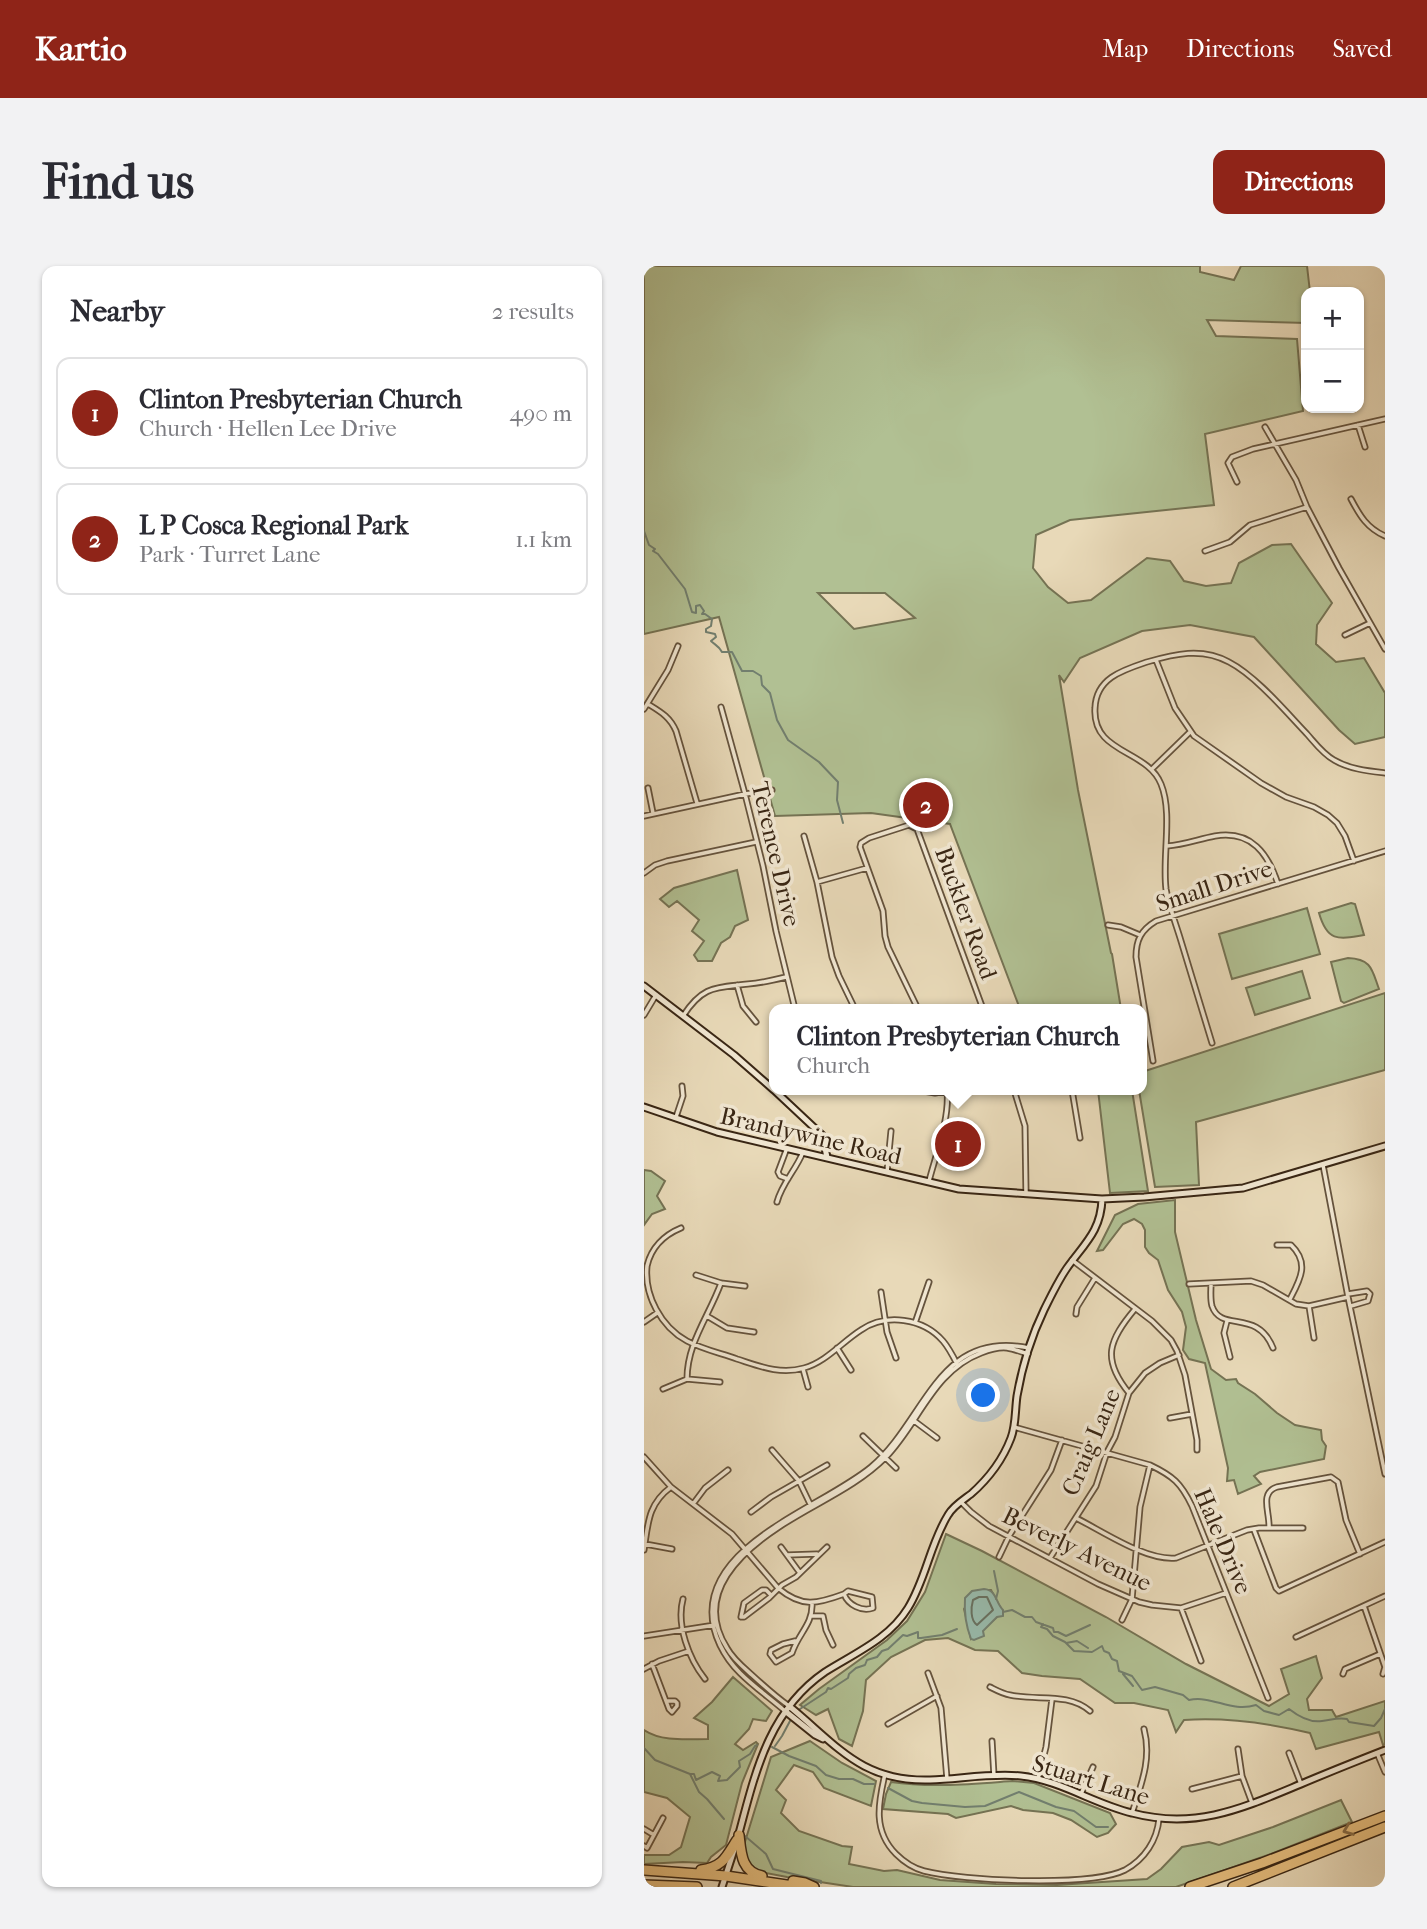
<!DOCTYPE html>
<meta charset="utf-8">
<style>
:root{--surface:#fff;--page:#f2f2f3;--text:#2b2b33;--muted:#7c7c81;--line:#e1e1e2;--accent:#8f2418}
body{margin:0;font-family:"IM FELL French Canon",serif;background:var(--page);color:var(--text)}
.controls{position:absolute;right:21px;top:21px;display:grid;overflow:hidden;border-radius:14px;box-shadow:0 2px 5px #0004}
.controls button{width:63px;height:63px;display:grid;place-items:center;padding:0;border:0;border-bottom:2px solid var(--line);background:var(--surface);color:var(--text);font:35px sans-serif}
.you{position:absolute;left:340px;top:1130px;width:24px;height:24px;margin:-18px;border:5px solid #fff;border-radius:50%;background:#1a73e8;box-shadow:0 0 0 10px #1a73e833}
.badge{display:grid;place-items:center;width:46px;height:46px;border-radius:50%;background:var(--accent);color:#fff;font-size:23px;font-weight:700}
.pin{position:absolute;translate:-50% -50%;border:4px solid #fff;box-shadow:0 2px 7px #0006}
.popup{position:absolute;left:125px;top:738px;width:378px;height:91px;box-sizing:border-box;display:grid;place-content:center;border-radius:14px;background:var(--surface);filter:drop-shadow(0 2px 5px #0005);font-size:23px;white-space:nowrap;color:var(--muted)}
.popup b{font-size:26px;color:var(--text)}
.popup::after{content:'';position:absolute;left:50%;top:100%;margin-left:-14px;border:14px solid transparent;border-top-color:var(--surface)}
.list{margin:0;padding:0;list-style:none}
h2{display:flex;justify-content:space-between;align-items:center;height:91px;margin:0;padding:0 28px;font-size:30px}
h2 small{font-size:23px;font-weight:400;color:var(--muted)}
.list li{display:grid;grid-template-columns:46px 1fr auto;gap:21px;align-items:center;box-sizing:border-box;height:112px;margin:0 14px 14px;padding:0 14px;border:2px solid var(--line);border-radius:14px}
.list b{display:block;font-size:26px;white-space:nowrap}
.list p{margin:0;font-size:23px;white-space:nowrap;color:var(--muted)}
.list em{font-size:23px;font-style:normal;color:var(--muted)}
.map{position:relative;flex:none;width:741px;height:1621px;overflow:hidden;border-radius:14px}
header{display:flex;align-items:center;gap:42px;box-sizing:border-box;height:98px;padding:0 35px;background:var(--accent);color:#fff}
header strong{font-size:33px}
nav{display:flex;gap:38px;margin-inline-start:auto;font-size:24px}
.intro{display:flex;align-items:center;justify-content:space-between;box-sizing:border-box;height:168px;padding:0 42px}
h1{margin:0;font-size:49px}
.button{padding:18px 32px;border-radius:14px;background:var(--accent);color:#fff;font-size:24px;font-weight:700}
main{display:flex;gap:42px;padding:0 42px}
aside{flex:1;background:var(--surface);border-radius:14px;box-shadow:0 2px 5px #0004}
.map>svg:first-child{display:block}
.green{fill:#b1c093;stroke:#757354;stroke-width:2;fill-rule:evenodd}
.water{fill:#98baab;stroke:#727f6f;stroke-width:2}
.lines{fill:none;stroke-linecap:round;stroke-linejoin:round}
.shore{stroke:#687060;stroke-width:2}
.stream{stroke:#727f6f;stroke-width:2}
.street-casing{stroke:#65533d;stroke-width:7}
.secondary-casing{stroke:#392614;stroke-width:9}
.highway-casing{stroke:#392614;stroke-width:12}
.street{stroke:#f0e6d1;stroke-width:3.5}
.secondary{stroke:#f0e6d1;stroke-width:5}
.highway{stroke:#e4bc7c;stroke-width:9}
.oneway{stroke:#866a43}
.labels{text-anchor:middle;stroke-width:7;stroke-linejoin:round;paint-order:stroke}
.street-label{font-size:24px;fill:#392614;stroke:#f0e6d1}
</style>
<header>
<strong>Kartio</strong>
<nav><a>Map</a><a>Directions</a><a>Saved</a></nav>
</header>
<div class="intro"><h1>Find us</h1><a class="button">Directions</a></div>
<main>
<aside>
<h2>Nearby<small>2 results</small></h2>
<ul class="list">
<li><span class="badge">1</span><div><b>Clinton Presbyterian Church</b><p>Church · Hellen Lee Drive</p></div><em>490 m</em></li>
<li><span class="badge">2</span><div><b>L P Cosca Regional Park</b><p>Park · Turret Lane</p></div><em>1.1 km</em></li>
</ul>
</aside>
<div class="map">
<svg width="741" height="1621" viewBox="0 0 741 1621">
<rect width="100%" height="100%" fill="#e8d9b8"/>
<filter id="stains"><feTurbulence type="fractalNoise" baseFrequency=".00286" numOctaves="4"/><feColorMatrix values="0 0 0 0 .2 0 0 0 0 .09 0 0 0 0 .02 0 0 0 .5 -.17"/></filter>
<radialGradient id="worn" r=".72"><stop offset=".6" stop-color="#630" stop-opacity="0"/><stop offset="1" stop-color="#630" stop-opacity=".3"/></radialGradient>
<!-- green -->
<path class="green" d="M0,0h556v6l34,8 7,-14h66l3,26h-4v31l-99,-3 9,16 81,3 6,72 -98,23 9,71 -144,15 -34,15 -3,33 15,19 20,16 23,-3 56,-42 23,3 14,20 22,5 25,-3 8,-20 33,-18 19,-1 41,59 -15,22 -1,19 20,18 28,-4 21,35v44l-30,7 -16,-14 -85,-93 -64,-12 -48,6 -62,27 -16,24 -5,-7 19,115 33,163 1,1 9,55h-101l-70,-185 -79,-11 -96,3 -56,-199 -75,17zM174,327h67l30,25 -61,11z
M93,604l11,50 -13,6 -5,11 -9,6 -9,18h-14l-4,-6 10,-14 -12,-10 7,-11 -22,-19 -8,6 -9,-8 14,-11z
M707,637l4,1 9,31c-27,5 -37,6 -45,-22z
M663,642l13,46 -88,25 -13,-45z
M704,692c24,1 24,12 31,31l-35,14 -3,-2 -10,-39z
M658,705l8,27 -55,17 -9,-27z
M741,727v77l-189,52 3,63 -44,2 -16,-97h3v-18z
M454,824h34l16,101 -38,2z
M0,904l7,1 14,10 -8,15 8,13 -13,5 -8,11z
M531,934v32l21,88 15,49 15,11 10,-1 2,4 17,11 22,19 18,12 26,5 1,10 4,6 -2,13 -64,13 -6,4 7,8 -23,10 -4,-14 -7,1 1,-13 -23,-105 -16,-4 -6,-9 3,-23 -4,-15 -14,-22 -10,-30 -9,-7 -4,-6v-17l-3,-6 -8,-5 -11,5 -20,26 -6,1 18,-36 23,-11z
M302,1268l36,17 124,66 80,47 83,42 20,-12 -8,-25 35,-13 6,22 -15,21 2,11h23l4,7 49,-16v43l-2,1 -4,-13 -63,17 -6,-16c-42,-10 -83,-16 -126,-13l-8,12 -8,-22 -34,-7h-19l-35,-24 -38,-3 -20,-3 -24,-22 -23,-1 -27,-12 -23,2 -34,17 -25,23 -3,31 -11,35 -13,-7 -11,-30 -12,6 -16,-10 19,-16 68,-49 20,-19 18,-29zM334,1324h13l9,17 -3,10 -26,22 -7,-30z
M89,1411l39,34 -6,10 -13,-2 -4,10 -14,15 8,6 13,-8 2,2 -16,39 -16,62 -15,12 -4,6 -24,-1 -39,2v-9h25l12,-8 9,-30 -23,-19 -23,-6v-62c18,12 43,9 64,9v-14l-14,-7 18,-16z
M166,1475l32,22 34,18 -5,25 -47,-18 -11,-16 -19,-7 -18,25 10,10 -5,13 18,18 43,15 10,1 -3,17 35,7 13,-1 43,10 56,4 61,1 90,-6 14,-10 21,-22 27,-5 10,3 54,-18 68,-27 11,22 -81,32 -95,33h-323l-66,-10 -31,-6 -6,-6 -5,-10 -1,-10 27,-88z
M368,1515l22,2 76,30 6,11 -8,9 -11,4 -26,-17 -18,-7 -30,-3 -12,-4 -55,12 -8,-4 -65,-5 3,-15 5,-12c40,6 80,2 121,-1z"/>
<!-- water -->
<path class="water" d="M340,1323c13,1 11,13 19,21v6l-6,1 -14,14 1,5 -10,4 -3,-1c-5,-13 -7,-27 -6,-41l7,-7z"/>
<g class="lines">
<!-- shore -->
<path class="shore" d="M335,1331h8l6,13 -16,15c-7,-5 -6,-18 -4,-25z"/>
<!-- stream -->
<path class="stream" d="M0,265l5,14 6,4 -2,2 5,3 27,35 7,23 4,1v-7l4,-1 4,6 -2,3h3l7,5 -1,7 -5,3v3l9,2 1,3 -5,4c4,4 8,5 11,11h10l10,19h11l8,5 1,9 8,8 7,27 11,20 31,22 19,20 -1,18 6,23
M350,1305l4,20 -2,8
M359,1346l9,-2 13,7h7l4,5 17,6 1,4h4l8,4 24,-11
M399,1358l-2,3 6,2 6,7 12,6 9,9 18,1 10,-6 2,5 5,2 3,6 5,2 2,10 13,5 10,14 13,-3 28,8 6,5c24,-5 42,13 67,5l8,6 15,4 10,-6c9,7 21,14 33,12 9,-1 16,-4 25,-2l2,3 25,4 7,-8 4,-9
M422,1377l11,-2 11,7
M479,1408l10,12
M156,1443l26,-17 2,-4 3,1 17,-11 1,-4 7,-6 9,-3 2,-5 10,-3 5,-6 6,-2 15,-14 4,1 11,-4v6h3l21,-3 15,-6
M131,1480l7,-10 8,-15
M128,1481l17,9 27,10 10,9 13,4h14l11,5h10
M0,1482l11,12 35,14 9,18 8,7 17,20
M47,1508h3l2,6 16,-8 8,4 -2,5 9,-1 13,-13 -1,-6 11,-7 5,-8 2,-1
M244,1522l24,13 10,2 43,4 20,-1 34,-14 37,15 18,4 22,16h12
M101,1570l21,18 7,15 48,12v2"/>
<!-- street casing -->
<g class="street-casing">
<path id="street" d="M714,159l7,22
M621,161l31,53 11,27 32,61 46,81
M593,216l-9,-19 4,-6 21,-8 132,-30
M707,233c9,17 16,29 34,37
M561,285l25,-9 20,-17 57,-18
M701,369l25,-12
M512,394l19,48 19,28 67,47 25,14 28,10 14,8 9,8 8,13 9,25
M4,438c13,8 22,13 28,27l21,72
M77,441l24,87 18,72 13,65 19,78
M0,443l24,-39 10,-24
M508,503l38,-37
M4,522l5,25
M0,550l101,-22 27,-4
M160,570l13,46 15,75 7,19 16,33
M523,580c17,-1 32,-7 48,-10 37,-6 53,18 63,48
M0,607l11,-8 12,-4 89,-19
M173,616l50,-14
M464,659l13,2 19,8
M93,719l6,21 13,16
M274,743l-30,-62 -3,-11 -2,-25 -23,-64 1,-4 8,-5 40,-13 8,4 66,180
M0,749l12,-20
M39,750c20,-31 33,-28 65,-32 13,-1 26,-4 38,-7
M568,777c-10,-34 -21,-68 -31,-102 -5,-17 -12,-34 -15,-52 -4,-32 7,-76 -5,-105 -14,-35 -69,-30 -66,-76 1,-30 28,-38 52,-46 27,-8 55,-15 82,0 27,14 57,50 78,72 8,9 16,20 27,26 15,9 34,11 51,13
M509,795l-17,-104c0,-17 5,-27 20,-36l229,-70
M274,824l17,3 18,-3
M370,824l11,36 1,68
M428,824l8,48
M32,851l7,-21 -1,-10
M143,882l-9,24 2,4 8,3
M679,899l25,132 37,177
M243,906l4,-41
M285,915c7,-27 21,-63 18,-91
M133,936c5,-19 19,-32 26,-50
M37,962c-17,7 -30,20 -34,38 -3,29 14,61 40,75 15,8 33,12 50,18 22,7 43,16 67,9 22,-6 38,-26 57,-38 25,-17 62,-12 82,11 6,7 10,15 14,23
M633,979h14c19,18 9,35 -1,54
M428,994l80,61 19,19 6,11 8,24 12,65v10
M52,1009l25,8 24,3
M545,1018l62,-3 12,4 33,19 13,2 39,-9
M567,1018c0,7 -1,15 1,22 9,27 45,2 61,42
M237,1026l6,40 9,26
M704,1028l19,-3 3,3 -2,7 -17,5
M665,1040l5,32
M432,1048l1,-7 18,-29
M63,1050l20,12 27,4
M583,1055l-3,12 6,24
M0,1056l13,-9
M271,1057l14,-41
M193,1082l14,22
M159,1103l5,18
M43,1113c0,-36 22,-63 34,-96
M19,1123l24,-10 33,3
M485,1127c-28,-34 -20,-53 6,-84
M526,1152l22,-4
M269,1154l24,18
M370,1161l136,38c23,11 31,18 42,41l76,192
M219,1170l33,32
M128,1184l27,31 12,25
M0,1191l27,30 61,47 46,54c24,20 39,16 66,6
M317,1236l10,10 18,14 109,58 41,18 13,3 29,3 45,-15
M49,1238l12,-16 23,-18
M107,1246l20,-15 56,-32
M432,1252c28,14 70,43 100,40l71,-28 12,-2h44
M625,1262c1,-16 -10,-35 8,-41l54,-10 7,5 8,38 14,34
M610,1264l22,58 3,3 106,-49
M1,1278l27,5
M137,1281l19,26
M0,1284c4,-27 4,-46 27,-63
M143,1289l30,-1
M355,1291l10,-21 42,-66 11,-30
M406,1292l46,-72 11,-34 8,-15 14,-44 16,-20 15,-10 19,-8
M204,1325l24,6 1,11c-11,4 -25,-3 -29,-14z
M127,1329l-5,-5h-4l-18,13 -3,14h3l25,-19 13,-13 14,-8 31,-30
M39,1333c-7,26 6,60 22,80
M720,1340l21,61 -2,7
M537,1342l20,53
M168,1350h11l3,14 7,15
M478,1354l10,-21 8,-92 10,-42
M0,1370l71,-11
M652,1371l89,-41
M151,1375l-12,3 -12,6 -1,4 6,8 16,-9c6,-19 21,-29 20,-49
M8,1398l17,45 3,3 5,-6v-3l-2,-2h-8
M0,1403l15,-8 30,-10
M284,1407l13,35 6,71
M699,1408l2,-5 35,-15
M346,1421c6,3 13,7 20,8 27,6 58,-3 80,16
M145,1440c-13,-9 -25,-20 -37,-31 -9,-8 -19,-16 -25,-27 -33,-52 11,-94 52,-121 36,-24 76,-39 107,-70 33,-34 47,-86 95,-104 8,-3 18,-6 26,-5 7,1 14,4 21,6
M141,1445c-15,-13 -31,-24 -45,-38 -16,-16 -28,-38 -28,-61 0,-71 112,-106 159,-145 55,-46 66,-138 158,-119
M244,1458l49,-28
M348,1475l2,35
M594,1483l4,27 10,27
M645,1487l12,31
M733,1487l8,19
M241,1508c-7,30 -12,57 11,80 8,8 17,14 28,17 39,10 167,16 201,-1 20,-11 32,-30 34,-51
M394,1513l8,-32 6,-48
M548,1523l50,-13
M437,1528l12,-27
M488,1547c9,-28 20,-54 12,-84
M0,1563l10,6
M0,1580l3,2 16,-30"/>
</g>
<!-- secondary casing -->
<g class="secondary-casing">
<path id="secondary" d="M0,720l90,69 40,35
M130,824l48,45 5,22
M0,841l73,25 242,57 143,10 42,-2 99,-9 142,-42
M145,1440c48,39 72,76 141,74 30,-1 61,-7 91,-4 39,4 73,28 111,37 64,17 111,-5 169,-29 28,-12 56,-23 84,-34
M141,1445l30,24 8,4
M94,1571c17,-63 30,-126 87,-165 30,-19 64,-33 83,-64 18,-29 22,-64 40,-93 5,-9 15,-15 23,-21 17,-15 32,-35 40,-56 5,-13 4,-28 6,-42 5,-29 14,-59 27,-86 7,-14 14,-29 23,-42 17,-24 34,-37 35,-69
M78,1621l12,-37"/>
</g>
<!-- highway casing -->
<g class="highway-casing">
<path id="highway" d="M95,1569c2,17 2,37 23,41
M0,1604l82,6 74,11
M57,1604c22,-3 25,-13 36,-30
M149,1615l12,2 9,4
M0,1619l53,2
M546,1621l72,-24 123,-47
M589,1621l152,-60"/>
</g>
<!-- street -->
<use href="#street" class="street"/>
<!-- secondary -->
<use href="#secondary" class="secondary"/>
<!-- highway -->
<use href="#highway" class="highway"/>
</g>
<!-- one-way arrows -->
<defs><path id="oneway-chevron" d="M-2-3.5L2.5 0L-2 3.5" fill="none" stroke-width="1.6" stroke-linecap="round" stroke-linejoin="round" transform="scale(1.75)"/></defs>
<use class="oneway" href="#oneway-chevron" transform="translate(704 1564) rotate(159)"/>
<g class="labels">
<!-- street labels -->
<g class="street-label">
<text transform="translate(132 588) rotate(77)" y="8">Terence Drive</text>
<text transform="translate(570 620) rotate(-18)" y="8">Small Drive</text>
<text transform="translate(322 647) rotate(70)" y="8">Buckler Road</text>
<text transform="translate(167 870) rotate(13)" y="8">Brandywine Road</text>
<text transform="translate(447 1176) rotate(-67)" y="8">Craig Lane</text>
<text transform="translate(579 1275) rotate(67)" y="8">Hale Drive</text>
<text transform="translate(433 1283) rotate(26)" y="8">Beverly Avenue</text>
<text transform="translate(447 1514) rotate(17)" y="8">Stuart Lane</text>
</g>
</g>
<rect width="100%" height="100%" filter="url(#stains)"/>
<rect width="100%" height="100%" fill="url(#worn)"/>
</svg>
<div class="controls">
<button>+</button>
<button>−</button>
</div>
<div class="you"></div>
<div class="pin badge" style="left:314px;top:878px">1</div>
<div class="popup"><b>Clinton Presbyterian Church</b>Church</div>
<div class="pin badge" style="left:282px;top:539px">2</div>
</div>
</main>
